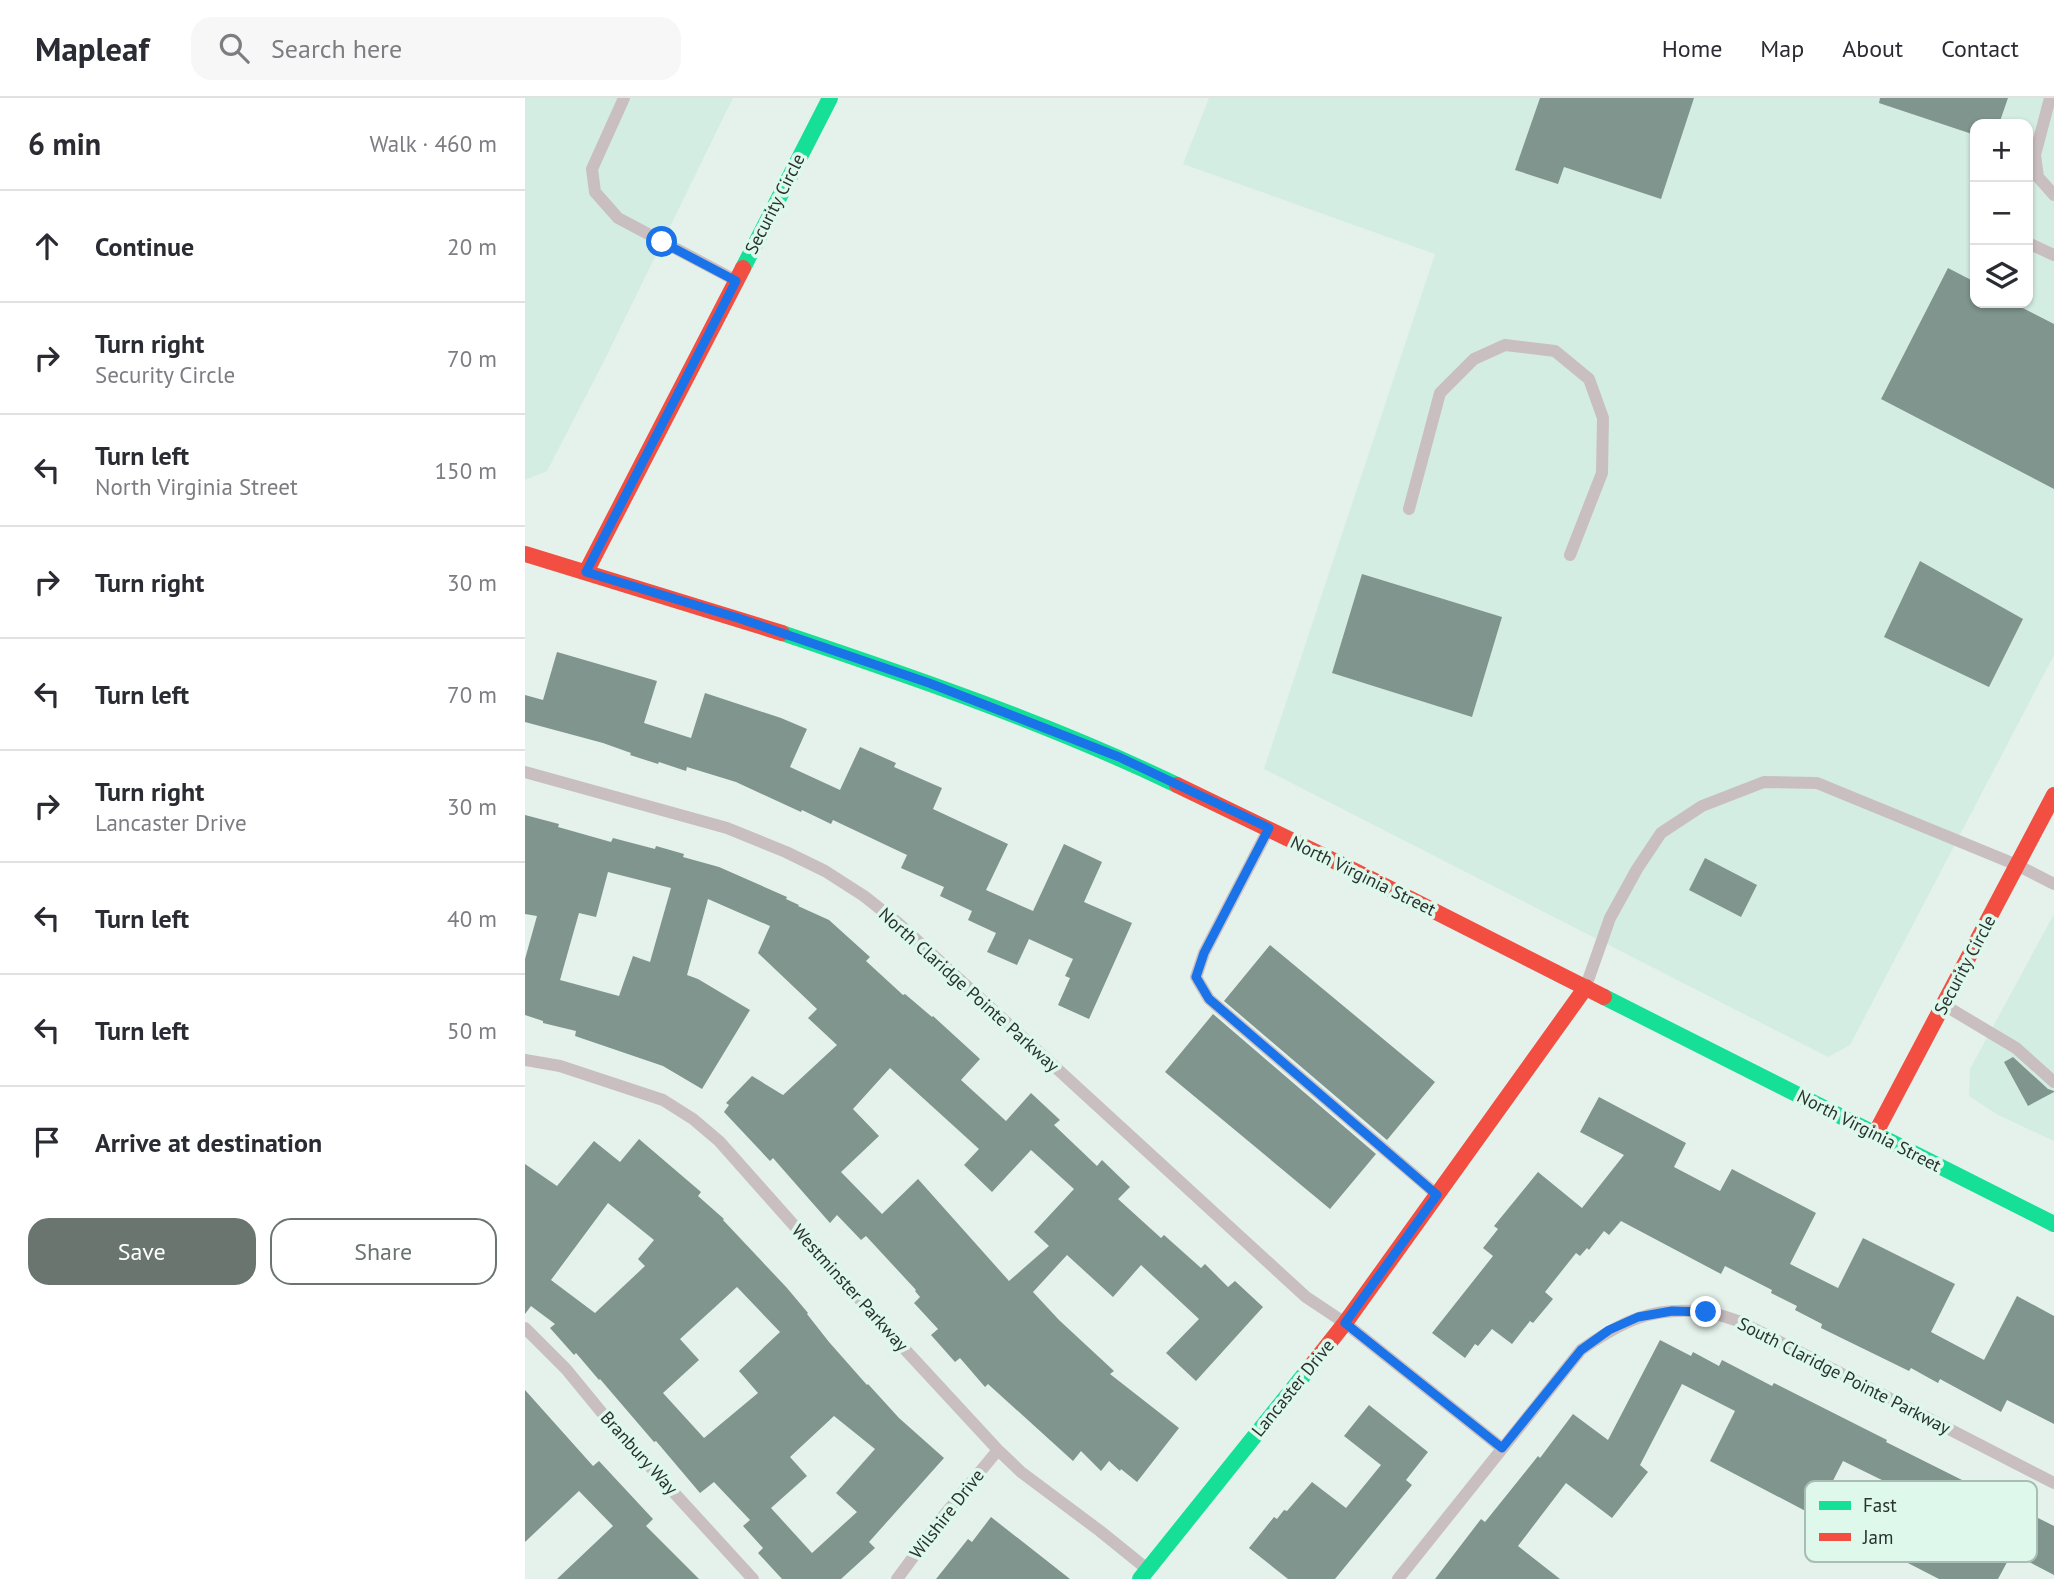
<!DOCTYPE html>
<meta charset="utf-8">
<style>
:root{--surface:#fff;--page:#f7f7f7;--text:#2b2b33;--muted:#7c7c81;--line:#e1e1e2;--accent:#6a7570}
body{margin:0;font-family:"PT Sans",sans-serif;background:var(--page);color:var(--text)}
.controls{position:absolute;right:21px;top:21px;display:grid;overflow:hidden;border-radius:14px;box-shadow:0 2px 5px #0004}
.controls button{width:63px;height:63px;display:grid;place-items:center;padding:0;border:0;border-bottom:2px solid var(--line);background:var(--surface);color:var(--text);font:35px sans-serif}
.stop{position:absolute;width:21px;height:21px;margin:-16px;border:5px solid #1a73e8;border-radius:50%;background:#fff}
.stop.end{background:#1a73e8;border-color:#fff;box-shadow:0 2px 7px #0008}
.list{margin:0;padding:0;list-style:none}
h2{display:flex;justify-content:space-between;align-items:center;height:91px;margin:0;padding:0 28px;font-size:30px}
h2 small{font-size:23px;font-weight:400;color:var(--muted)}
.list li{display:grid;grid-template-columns:46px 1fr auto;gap:21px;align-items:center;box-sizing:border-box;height:112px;padding:0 28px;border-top:2px solid var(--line)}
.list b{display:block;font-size:26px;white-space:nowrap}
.list p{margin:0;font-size:23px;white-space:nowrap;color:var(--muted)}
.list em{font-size:23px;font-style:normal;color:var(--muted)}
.actions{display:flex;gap:14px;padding:21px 28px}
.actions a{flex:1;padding:16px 0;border:2px solid var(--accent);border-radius:21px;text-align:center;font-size:24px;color:var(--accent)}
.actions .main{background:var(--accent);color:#fff}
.icon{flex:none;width:38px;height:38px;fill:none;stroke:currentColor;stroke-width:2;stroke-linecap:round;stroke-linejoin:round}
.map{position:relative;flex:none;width:1529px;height:1481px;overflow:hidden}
header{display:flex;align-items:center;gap:42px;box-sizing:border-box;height:98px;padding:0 35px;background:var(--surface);border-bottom:2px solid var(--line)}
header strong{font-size:33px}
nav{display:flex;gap:38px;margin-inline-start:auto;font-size:24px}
.search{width:490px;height:63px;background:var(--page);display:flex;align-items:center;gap:18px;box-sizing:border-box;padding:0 24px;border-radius:21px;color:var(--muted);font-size:26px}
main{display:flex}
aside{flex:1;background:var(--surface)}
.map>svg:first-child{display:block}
.built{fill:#d4ede2;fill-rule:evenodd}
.building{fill:#7f958d;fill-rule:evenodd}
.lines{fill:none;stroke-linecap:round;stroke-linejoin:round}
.lane{stroke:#cabfc0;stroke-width:12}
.fast{stroke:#16e098;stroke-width:16}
.jam{stroke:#f24e42;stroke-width:16}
.route{stroke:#1a73e8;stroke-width:9}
.labels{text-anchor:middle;stroke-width:7;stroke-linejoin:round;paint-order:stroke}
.street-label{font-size:18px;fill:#29322e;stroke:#def8ec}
.key{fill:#def8ec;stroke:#a8bdb3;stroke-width:2}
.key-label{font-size:19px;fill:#29322e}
</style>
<header>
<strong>Mapleaf</strong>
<div class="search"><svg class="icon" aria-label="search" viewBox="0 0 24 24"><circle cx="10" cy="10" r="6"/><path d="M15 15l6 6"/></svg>Search here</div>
<nav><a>Home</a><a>Map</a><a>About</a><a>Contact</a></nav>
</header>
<main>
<aside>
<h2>6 min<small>Walk · 460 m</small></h2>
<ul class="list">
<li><svg class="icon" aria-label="ahead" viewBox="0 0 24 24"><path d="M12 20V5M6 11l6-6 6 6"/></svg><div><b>Continue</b></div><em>20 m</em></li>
<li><svg class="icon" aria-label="right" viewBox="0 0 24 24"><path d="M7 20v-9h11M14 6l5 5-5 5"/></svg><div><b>Turn right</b><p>Security Circle</p></div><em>70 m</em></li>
<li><svg class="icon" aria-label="left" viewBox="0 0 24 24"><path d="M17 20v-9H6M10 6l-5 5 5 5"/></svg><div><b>Turn left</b><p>North Virginia Street</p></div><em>150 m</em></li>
<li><svg class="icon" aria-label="right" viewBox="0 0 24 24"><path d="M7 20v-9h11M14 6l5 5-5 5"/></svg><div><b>Turn right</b></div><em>30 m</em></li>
<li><svg class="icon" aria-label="left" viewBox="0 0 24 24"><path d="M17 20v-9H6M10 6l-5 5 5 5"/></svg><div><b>Turn left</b></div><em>70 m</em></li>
<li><svg class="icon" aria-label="right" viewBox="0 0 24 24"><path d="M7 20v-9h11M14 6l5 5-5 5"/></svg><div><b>Turn right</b><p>Lancaster Drive</p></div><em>30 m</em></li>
<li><svg class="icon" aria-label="left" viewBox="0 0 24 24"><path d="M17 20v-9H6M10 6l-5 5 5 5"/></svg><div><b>Turn left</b></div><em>40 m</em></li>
<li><svg class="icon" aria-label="left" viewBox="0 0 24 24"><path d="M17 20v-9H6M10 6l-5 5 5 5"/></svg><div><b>Turn left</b></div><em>50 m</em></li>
<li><svg class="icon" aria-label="arrive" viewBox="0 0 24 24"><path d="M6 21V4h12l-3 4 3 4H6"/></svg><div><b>Arrive at destination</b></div></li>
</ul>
<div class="actions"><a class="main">Save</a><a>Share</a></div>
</aside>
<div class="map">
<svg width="1529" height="1481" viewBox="0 0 1529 1481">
<rect width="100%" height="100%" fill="#e4f2eb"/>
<!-- built -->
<path class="built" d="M0,0h208l-130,265 -56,108 -22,9z
M684,0h845v557l-204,390 -22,12 -564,-288 171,-515 -252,-90zM1450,26h53v179h-53z
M1529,816v227l-56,-26 -29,-19 1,-27z"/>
<!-- building -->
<path class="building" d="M1015,0h154l-33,101 -97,-32 -6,17 -43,-14z
M1355,0h128l-9,26h-24v11l-96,-32z
M1423,170l27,14v21h38l41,21v165l-173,-90z
M1395,463l103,58 -34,68 -105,-50z
M837,476l140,43 -30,100 -140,-44z
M32,554l100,29 -13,42 47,15 14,-45 76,25 26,11 -17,38 50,23 20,-43 36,16 -2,4 48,21 -9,21 75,35 -22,46 47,21 31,-67 38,18 -18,40 48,21 -43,96 -31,-14 12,-27 -5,-2 8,-17 -44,-20 -12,26 -30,-13 9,-19 -28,-13 4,-9 -32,-15 4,-9 -43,-19 6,-13 -74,-35 -2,4 -29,-14 -1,2 -65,-30 -49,-15 -1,4 -27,-9 -1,2 -28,-9 1,-2 -28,-10 -78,-21v-27l18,5z
M0,717l34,9 -1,3 53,15 2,-4 42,11 1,-3 28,8 -1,3 36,10 68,30 -1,2 13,6 -1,1 31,14 41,37 -4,4 37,34 2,-1 27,23 1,-1 47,43 -19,21 45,41 25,-28 29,27 -6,5 21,20 22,21 5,-6 28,27 -12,12 43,39 3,-3 37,33 4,-4 23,23 7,-6 28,26 -67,74 -30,-28 33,-34 -58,-54 -28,32 -46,-42 -34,37 26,28 55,51 -4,3 69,54 -42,54 -16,-13 -1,2 -11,-10 -8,10 -20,-20 -8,10 -85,-77 -3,3 -25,-29 -5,4 -24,-27 7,-6 -24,-26 6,-6 -5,-6 1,-1 -50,-54 -5,4 -24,-25 -7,8 -57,-65 -3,3 -46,-49 5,-7 -3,-2 26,-27 31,19 54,-50 -29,-27 9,-9 -59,-56 12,-27 -62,-27 -21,76 11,4 52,31 -48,79 -39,-23 -88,-30 1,-5 -33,-8v-2l-18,-6v-56l12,-43 -12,-2zM83,774l63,16 -21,74 -17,-6 -14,40 -59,-16 19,-67 17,4zM365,970l89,81 -15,16 28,27 39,-42 43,39 -40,43 15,14 -40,35 -91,-102 -36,35 -41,-42 38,-36 -26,-27z
M1180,760l52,27 -16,32 -52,-27z
M745,847l165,137 -48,58 -163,-139z
M688,916l163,140 -46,55 -165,-137z
M1488,959l35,32 6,2v1l-26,14 -24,-44z
M1074,999l87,46 -12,24 46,24 12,-22 84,44 -26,51 48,24 25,-50 92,46 -24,48 53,28 33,-64 37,20v108l-47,-24 -6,12 -61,-33 -2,4 -27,-15 -2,3 -88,-43 1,-4 -27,-14 2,-4 -26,-13 1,-3 -47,-24 -4,8 -100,-53 -12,14 -5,-4 -15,19 -2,-2 -7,8 -4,-3 -31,39 8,7 -20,24 -3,-2 -18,23 -20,-15 -14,17 -3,-2 -10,14 -33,-25 61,-77 -10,-8 15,-19 -4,-3 44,-54 44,36 42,-53 -44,-23z
M114,1041l62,53 -3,4 26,23 -1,1 64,68 21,25 -1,1 22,28 38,43 1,-1 31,34 45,40 -75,84 6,6 -34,31h-59l-24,-26 5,-5 -20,-22 7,-6 -36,-38 -14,11 -44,-52 -2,1 -54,-63 -1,1 -23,-27 -2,2 -24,-27 5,-4 -24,-18 -6,8v-150l32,22 37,-45 26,21zM83,1105l46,37 -16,19 7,7 -50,47 -44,-33zM212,1189l43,45 -41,39 19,22 -54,45 -41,-45 36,-33 -19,-21zM309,1318l41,33 -39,44 21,19 -45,41 -41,-45 36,-32 -17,-19z
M1135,1242l31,16 2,-4 26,14 3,-6 50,26 2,-3 113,57 -1,2 168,84v49l-42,-22 -14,26h-59l-37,-19 29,-56 -88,-43 -28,55 -105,-55 25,-50 -53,-27 -42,81 8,7 -36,46 -46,-35 -48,63 42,33h-125l46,-60 4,3 53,-66 2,2 33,-44 35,26z
M0,1292l68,76 6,-5 54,58 -7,7 53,53h-142l56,-53 -34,-35 -54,51z
M844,1307l59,47 -22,28 6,5 -77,94h-47l-39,-31 25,-31 3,2 7,-9 3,1 25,-29 34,26 35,-43 -37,-29z
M466,1419l79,62h-134l32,-40 4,3z"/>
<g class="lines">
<!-- lane -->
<path class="lane" d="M99,0l-32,71 3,23 23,26 117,62
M1525,0l-15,57 3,22 16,18
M1503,145l26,12
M884,411l31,-116 34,-34 31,-14 50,6 34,28 14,39 -1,55 -32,82
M0,674l202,56 59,24 39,19 39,25 34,27 408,374 39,26 157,125
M742,734l-63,121 -8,24 13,22 226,194
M1061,888l24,-68 27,-49 24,-36 41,-27 62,-24 53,1 200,82 37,19
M1419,907l72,43 38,34
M0,962l35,6 103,34 30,19 26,22 168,189 111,120 23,22 79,59 47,38
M0,1230l41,41 46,56 141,154
M372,1481l48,-65 53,-64
M873,1481l183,-229c41,-29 72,-44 123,-38 12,1 25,6 37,10l313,161"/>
<!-- fast -->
<path class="fast" d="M218,170l87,-170
M257,535c134,45 268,91 395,152
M1079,899l450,227
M615,1481l171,-213"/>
<!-- jam -->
<path class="jam" d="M0,456l257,79
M61,474l157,-304
M652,687l180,87 247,125
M1350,1036l179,-339
M786,1268l34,-43 241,-336"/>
</g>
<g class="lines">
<!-- route -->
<path class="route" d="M137,144l74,39 -150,291 152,46 191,65 190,74 150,71 -65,125 -8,24 13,22 228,196 -92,128 157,125 79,-98 28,-20 29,-13 34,-6 34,1"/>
</g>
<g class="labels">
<!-- street labels -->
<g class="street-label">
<text transform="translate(250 106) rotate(-63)" y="6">Security Circle</text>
<text transform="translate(838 778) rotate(26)" y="6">North Virginia Street</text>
<text transform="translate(1440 867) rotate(-62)" y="6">Security Circle</text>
<text transform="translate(444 892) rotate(42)" y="6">North Claridge Pointe Parkway</text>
<text transform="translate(1344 1033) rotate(27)" y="6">North Virginia Street</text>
<text transform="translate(325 1190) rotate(48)" y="6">Westminster Parkway</text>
<text transform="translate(1319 1278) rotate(27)" y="6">South Claridge Pointe Parkway</text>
<text transform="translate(768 1290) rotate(-51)" y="6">Lancaster Drive</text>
<text transform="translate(114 1355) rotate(48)" y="6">Branbury Way</text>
<text transform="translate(422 1416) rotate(-52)" y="6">Wilshire Drive</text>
</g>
</g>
<!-- legend -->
<rect x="1280" y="1383" width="232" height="81" rx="10" class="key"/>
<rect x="1294" y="1403" width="32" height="9" fill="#16e098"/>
<rect x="1294" y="1435" width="32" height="8" fill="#f24e42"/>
<g class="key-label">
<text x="1338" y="1414">Fast</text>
<text x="1338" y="1446">Jam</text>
</g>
</svg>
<div class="controls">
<button>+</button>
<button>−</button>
<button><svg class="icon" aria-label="layers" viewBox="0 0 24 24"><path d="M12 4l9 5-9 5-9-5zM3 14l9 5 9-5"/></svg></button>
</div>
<div class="stop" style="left:137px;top:144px"></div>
<div class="stop end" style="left:1181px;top:1214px"></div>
</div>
</main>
